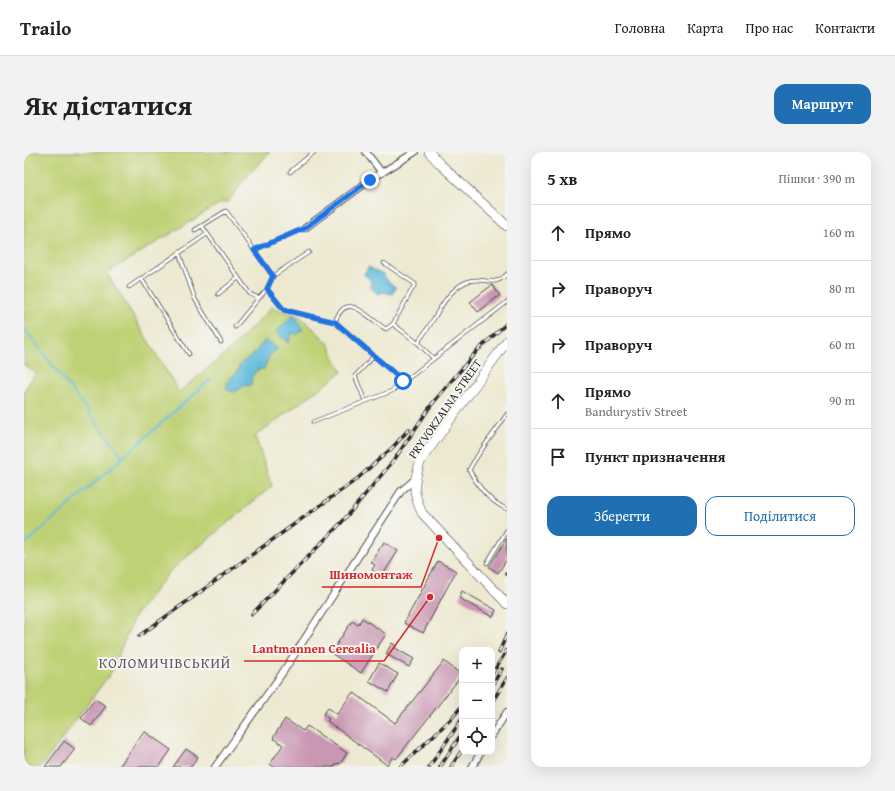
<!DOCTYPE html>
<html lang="uk">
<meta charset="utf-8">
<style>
:root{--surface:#fff;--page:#f2f2f2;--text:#202124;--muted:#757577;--line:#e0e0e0;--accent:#1f6fb2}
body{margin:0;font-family:"Gentium Book Plus",serif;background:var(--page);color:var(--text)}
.controls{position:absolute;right:12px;bottom:12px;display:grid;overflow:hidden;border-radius:8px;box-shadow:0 4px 16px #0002}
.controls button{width:36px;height:36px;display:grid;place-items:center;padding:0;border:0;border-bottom:1px solid var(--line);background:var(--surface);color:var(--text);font:20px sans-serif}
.stop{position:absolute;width:12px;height:12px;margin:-9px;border:3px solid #1a73e8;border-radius:50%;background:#fff}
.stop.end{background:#1a73e8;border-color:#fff;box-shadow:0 1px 4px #0008}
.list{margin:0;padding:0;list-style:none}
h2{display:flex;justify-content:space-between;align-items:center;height:52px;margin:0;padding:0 16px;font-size:17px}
h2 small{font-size:13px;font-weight:400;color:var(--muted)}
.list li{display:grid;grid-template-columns:26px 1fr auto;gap:12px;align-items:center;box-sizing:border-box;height:56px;padding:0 16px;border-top:1px solid var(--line)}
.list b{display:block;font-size:15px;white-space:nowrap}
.list p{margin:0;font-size:13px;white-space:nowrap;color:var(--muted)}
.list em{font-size:13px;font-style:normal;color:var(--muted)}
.actions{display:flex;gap:8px;padding:12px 16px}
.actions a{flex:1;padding:9px 0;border:1px solid var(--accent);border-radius:12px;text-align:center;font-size:14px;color:var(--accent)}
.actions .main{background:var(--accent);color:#fff}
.icon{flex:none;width:22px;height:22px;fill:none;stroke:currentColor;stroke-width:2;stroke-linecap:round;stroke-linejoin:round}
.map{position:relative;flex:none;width:483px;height:615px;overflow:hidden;border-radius:12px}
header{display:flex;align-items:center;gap:24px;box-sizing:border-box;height:56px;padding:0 20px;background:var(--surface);border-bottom:1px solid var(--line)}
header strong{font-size:19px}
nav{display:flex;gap:22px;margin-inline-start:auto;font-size:14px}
.intro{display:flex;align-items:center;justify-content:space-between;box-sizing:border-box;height:96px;padding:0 24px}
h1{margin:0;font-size:28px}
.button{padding:10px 18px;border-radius:12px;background:var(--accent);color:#fff;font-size:14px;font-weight:700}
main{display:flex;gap:24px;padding:0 24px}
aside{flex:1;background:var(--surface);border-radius:12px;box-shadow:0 4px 16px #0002}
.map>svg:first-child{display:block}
.green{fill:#bfd174;stroke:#757e50}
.water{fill:#5cbadb;stroke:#447283}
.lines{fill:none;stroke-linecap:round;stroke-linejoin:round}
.stream{stroke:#5cbadb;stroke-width:2}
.building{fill:#c997b3}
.lane-casing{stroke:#484844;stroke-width:4.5}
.street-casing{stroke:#484844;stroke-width:8}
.secondary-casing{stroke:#484844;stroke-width:10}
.lane{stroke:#fff;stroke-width:3}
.street{stroke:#fff;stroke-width:6}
.secondary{stroke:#fff;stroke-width:9}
.rail-casing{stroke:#2b2b2b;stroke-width:3.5}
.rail{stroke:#f6f6f2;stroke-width:2;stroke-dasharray:6;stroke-linecap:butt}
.route{stroke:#1a73e8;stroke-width:5}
.labels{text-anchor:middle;stroke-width:4;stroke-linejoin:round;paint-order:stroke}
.street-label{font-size:12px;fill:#2b2b2b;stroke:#f6f6f2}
.quarter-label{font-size:14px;letter-spacing:1px;fill:#62515b;stroke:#f6f6f2}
.leader{fill:none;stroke:#d62828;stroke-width:1.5}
.callout-dot{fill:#d62828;stroke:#f6f6f2;stroke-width:1.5}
.callout-label{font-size:13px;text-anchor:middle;font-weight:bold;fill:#d62828;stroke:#f6f6f2;stroke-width:4;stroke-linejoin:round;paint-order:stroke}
</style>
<header>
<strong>Trailo</strong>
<nav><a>Головна</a><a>Карта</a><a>Про нас</a><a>Контакти</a></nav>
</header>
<div class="intro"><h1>Як дістатися</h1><a class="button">Маршрут</a></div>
<main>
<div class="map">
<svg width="483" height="615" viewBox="0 0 483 615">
<rect width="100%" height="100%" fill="#f6f6f2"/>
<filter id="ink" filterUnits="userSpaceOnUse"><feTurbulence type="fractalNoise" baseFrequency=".025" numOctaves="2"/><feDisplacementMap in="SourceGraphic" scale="8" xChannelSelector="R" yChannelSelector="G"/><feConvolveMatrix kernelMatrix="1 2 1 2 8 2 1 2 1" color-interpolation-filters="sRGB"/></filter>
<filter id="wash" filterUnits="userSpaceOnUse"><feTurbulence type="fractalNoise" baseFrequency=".012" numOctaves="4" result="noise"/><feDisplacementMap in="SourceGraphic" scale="16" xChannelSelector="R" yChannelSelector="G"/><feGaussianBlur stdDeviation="0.9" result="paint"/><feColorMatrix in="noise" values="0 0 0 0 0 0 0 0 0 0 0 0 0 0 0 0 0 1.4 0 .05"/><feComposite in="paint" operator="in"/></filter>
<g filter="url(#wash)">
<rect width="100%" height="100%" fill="#ede9d1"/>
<!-- green -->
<path class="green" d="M0,0h246l-28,30 -14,20h-6l-115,71 72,119 51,-42 42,-43 29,10 27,26 14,29 -87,64 17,50 -102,85 -36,46 -22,54 -71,96h-17v-376l12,-18 -12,-8z"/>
<!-- water -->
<path class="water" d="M344,115l15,7 3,5 10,9 -4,6 -9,-2 -5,2 -7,-6v-7l-7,-7z
M270,162l9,15 -6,6 -4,-3 -5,11 -12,-11z
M241,188l13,9 -9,7 -5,13 -7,1 -5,6 -1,9 -7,1 -10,6 -8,-3 3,-10 7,-5 5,-11 11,-7z"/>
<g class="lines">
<!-- stream -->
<path class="stream" d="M0,176l99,129
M0,393l186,-165"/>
</g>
<g id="blocks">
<!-- building -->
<path class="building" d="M468,133l8,10 -22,17 -8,-10z
M483,386v21l-9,14 -9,-6z
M360,390l14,9 -16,25 -10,-6 3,-5 -4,-3z
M414,409l18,10 -33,62 -19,-10z
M438,439l34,19 -3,7 -34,-19z
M338,466l24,16 -25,39 -30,-20 21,-32 6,4z
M368,491l4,3 -1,2 19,11 -5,8 -23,-13z
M420,509l18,14 -66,84 -3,-2 -6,8 -60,-44 2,-2 -6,-4 5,-7 9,6 16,-22 42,31z
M355,511l19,11 -10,18 -19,-11z
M71,547l11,7 -15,20 -10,-8z
M261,567l18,12 4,-5 40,27 -7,11 -3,-1 -3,4h-60l-4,-3 13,-19 -10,-7z
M120,579l27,19 -12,17h-40z
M40,589l11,8 -14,18h-16z
M162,597l12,8 -7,10h-18z"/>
</g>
</g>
<g filter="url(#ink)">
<use href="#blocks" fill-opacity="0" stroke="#484844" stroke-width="1"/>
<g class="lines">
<!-- lane casing -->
<g class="lane-casing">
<path id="lane" d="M266,20l24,-20
M178,74l48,68 9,4 8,-9 6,-13 36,-24
M171,78l31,-19 47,65
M230,98l51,-22
M155,101l16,46 26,43
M117,126l48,76
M105,135l78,-53
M243,137l17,21 51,12 68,59
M194,142l20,-16
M311,170c12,-34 33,-3 51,7l7,-5 22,-40 -31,-21
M369,172l26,20
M211,175l24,-29
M409,206l-14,-14 1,-5c16,-19 23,-46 46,-57 16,-7 27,7 41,-8
M341,249l-10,-25 19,-20
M483,262c-12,19 -27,35 -38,56 10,17 19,31 38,39
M289,270l79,-31 115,-89
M463,411l20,-33"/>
</g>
<!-- street casing -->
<g class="street-casing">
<path id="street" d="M342,0l16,21
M281,76l65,-48 45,-28
M468,583l15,-23
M191,615l66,-92 120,-184 13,-11
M448,615l9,-15"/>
</g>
<!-- secondary casing -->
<g class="secondary-casing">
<path id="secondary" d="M405,0l10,11 68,63
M483,189l-86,119c-8,23 -9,31 1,53l85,91"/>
</g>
<!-- lane -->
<use href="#lane" class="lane"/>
<!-- street -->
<use href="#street" class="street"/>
<!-- secondary -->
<use href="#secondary" class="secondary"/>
<!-- rail casing -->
<g class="rail-casing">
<path id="rail" d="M482,422l1,-1
M228,462l90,-92 52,-62 38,-56 44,-52 31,-29
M115,484l218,-157 36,-32 16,-18
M475,500l8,-18
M468,522l15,-24
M468,533l10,-16
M468,550l15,-24
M376,615l50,-47 12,-14
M405,615l33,-48
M416,615l22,-34
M427,615l11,-17"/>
</g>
<!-- rail -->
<use href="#rail" class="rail"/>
</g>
</g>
<g class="lines" filter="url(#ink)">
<!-- route -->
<path class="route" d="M346,28l-65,48 -51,22 19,26 -6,13 17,21 51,12 68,59"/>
</g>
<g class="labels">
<!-- street labels -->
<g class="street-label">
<text transform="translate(421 257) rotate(-55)" y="4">PRYVOKZALNA STREET</text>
</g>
<!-- quarter labels -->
<g class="quarter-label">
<text x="141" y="516">КОЛОМИЧІВСЬКИЙ</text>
</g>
</g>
<!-- callouts -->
<path class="leader" d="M415 386L397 435H298M406 445L360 509H220"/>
<g class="callout-dot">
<circle cx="415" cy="386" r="4"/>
<circle cx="406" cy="445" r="4"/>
</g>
<g class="callout-label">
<text x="347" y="427">Шиномонтаж</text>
<text x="290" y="501">Lantmannen Cerealia</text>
</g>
</svg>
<div class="controls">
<button>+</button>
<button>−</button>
<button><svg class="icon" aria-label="locate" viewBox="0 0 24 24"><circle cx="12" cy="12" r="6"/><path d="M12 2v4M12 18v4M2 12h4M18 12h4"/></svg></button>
</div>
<div class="stop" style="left:379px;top:229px"></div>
<div class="stop end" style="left:346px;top:28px"></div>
</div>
<aside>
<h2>5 хв<small>Пішки · 390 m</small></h2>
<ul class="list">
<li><svg class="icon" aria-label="ahead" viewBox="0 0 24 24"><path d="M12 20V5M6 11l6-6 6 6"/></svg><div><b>Прямо</b></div><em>160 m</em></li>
<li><svg class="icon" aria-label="right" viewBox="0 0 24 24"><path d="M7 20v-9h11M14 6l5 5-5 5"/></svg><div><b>Праворуч</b></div><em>80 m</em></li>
<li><svg class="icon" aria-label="right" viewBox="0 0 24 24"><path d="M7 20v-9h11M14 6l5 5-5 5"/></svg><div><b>Праворуч</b></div><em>60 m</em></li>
<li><svg class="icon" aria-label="ahead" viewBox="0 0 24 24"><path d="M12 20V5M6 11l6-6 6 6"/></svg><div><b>Прямо</b><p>Bandurystiv Street</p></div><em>90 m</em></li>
<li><svg class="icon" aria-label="arrive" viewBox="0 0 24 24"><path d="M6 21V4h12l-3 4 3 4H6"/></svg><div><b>Пункт призначення</b></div></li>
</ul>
<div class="actions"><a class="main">Зберегти</a><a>Поділитися</a></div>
</aside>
</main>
